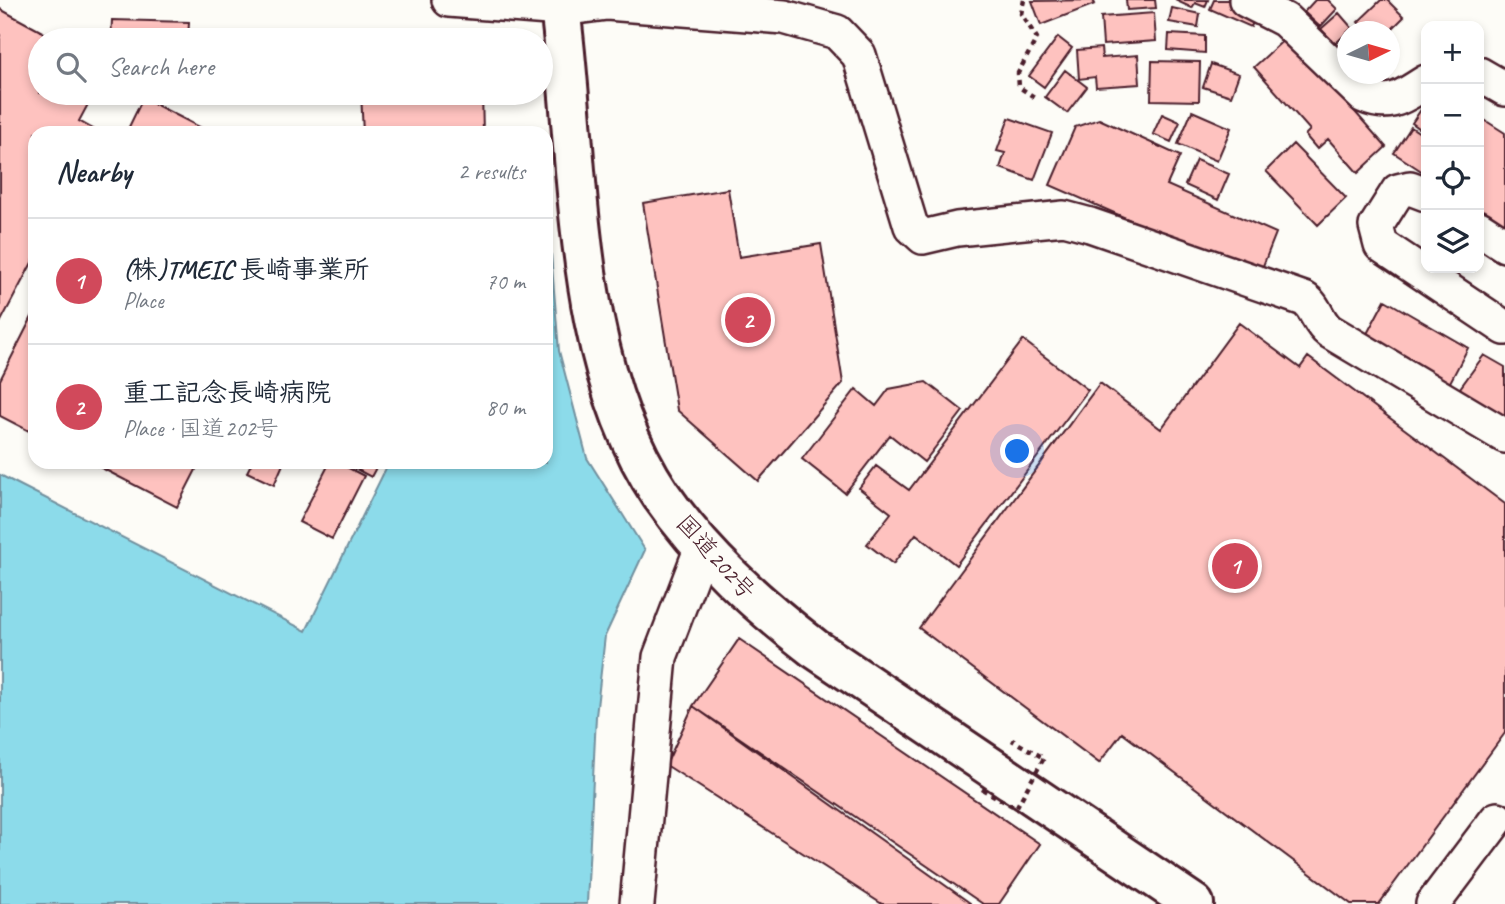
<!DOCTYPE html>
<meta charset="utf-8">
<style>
:root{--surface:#fff;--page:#f6f6f7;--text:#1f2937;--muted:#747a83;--line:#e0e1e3;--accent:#d1495b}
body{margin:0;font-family:Caveat,"Klee One",sans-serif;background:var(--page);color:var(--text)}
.controls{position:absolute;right:21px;top:21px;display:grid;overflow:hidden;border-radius:14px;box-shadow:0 4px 10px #0003}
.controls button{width:63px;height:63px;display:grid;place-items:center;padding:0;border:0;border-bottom:2px solid var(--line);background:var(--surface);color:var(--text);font:35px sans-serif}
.compass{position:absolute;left:1337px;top:21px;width:63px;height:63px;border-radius:50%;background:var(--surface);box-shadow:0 4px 10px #0003;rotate:85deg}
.you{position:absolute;left:1018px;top:452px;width:24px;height:24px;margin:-18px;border:5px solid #fff;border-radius:50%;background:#1a73e8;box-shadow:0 0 0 10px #1a73e833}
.badge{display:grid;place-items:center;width:46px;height:46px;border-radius:50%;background:var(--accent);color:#fff;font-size:23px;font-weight:700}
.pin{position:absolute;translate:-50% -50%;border:4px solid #fff;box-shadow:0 2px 7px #0006}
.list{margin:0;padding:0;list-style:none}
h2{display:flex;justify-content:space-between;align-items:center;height:91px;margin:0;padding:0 28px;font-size:30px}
h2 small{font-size:23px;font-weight:400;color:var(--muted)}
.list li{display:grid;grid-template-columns:46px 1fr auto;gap:21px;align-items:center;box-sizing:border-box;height:126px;padding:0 28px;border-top:2px solid var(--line)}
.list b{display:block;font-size:26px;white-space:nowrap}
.list p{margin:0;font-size:23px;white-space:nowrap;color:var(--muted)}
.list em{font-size:23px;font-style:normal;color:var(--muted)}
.icon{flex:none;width:38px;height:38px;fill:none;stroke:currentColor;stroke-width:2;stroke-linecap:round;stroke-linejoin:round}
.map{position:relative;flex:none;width:1505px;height:904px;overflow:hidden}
.search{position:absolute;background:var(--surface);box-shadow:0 4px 10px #0003;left:28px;top:28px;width:525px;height:77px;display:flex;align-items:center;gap:18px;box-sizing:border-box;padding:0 24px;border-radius:38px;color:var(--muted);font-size:26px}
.panel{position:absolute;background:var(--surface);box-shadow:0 4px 10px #0003;left:28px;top:126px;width:525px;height:343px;border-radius:21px}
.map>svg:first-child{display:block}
.water{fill:#8cdbea;stroke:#72909e;stroke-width:2}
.building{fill:#fec2bf;stroke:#4a1f2b;stroke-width:2}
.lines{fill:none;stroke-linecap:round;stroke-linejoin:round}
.minor-casing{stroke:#4a1f2b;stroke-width:38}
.highway-casing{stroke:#4a1f2b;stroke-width:44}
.path{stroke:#4a1f2b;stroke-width:4.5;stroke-dasharray:5 5;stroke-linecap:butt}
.minor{stroke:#fdfcf7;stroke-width:33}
.highway{stroke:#fdfcf7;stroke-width:38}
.path-bridge{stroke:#4a1f2b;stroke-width:4.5;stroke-dasharray:5 5;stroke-linecap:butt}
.labels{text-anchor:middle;stroke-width:5;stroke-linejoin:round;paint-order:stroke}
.street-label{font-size:24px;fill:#4a1f2b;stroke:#fdfcf7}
</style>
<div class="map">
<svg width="1505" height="904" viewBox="0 0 1505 904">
<rect width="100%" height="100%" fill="#fdfcf7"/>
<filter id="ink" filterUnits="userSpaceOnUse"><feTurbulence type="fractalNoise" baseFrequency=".0143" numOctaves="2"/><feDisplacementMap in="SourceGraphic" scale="14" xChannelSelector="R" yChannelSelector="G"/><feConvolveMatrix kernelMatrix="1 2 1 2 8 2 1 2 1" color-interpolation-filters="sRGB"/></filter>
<g filter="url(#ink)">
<!-- water -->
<path class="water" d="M546,194l13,157 28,107 58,92 -40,86 -9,80 -9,188h-587v-429l306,156 83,-169h157z"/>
<!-- building -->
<path class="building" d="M1093,0l2,4 -54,21 -9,-24z
M1126,0h29l1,8 -29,2z
M1175,0h33l-3,7 -10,-4 -3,5z
M1214,0h21l23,11 -7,16 -41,-18z
M1315,0h13l9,9 -17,18 -16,-15z
M1381,0h6l17,17 -15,15h-22l-9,-10z
M1172,8l28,6 -2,13 -29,-5z
M0,9l57,31h-17v53h54l-15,28 21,12h-65v124l-35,66z
M1154,13l2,28 -53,4 -2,-28z
M1339,13l13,15 -17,16 -14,-15z
M112,20l77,2 -1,18h-77z
M1169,34l36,2v17l-37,-3z
M1288,36l98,111 -28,26 -30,-34 -11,10 -12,-14 5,-5 -56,-63z
M1058,37l14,11 -28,39 -15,-11z
M1101,48l1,10 36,-3 2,29 -44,3 -1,-10 -16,2 -2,-29z
M1152,61l48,1 -1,39 -48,-1z
M1211,64l28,10 -8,22 -28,-9z
M1065,70l22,17 -20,26 -22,-16z
M361,93h121l1,40h-120z
M143,98l68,35h-85z
M1426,102v31l-14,-10z
M1192,111l39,17 -14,33 -39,-17z
M1162,114l18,8 -9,20 -18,-8z
M1009,118l43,15 -18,47 -34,-12 5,-15 -8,-2z
M1099,119l81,37 -13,29 109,48 -17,43 -209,-91 25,-58z
M1483,119l22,14v95l-26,-16v-86z
M1411,127l15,10v37l-32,-21z
M1293,144l53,54 -28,27 -52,-54z
M1196,160l33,14 -11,26 -33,-15z
M728,189l11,68 82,-13 22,139 -85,98 -81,-71 -34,-207z
M1385,300l83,48 -22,42 -85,-45z
M35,311v123l-35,-18v-36z
M1239,323l61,45 8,-11 197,147v229l-126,171h-28l-229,-171 -23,30 -180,-135 181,-245 61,46z
M1023,340l65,50 -132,175 -40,-31 -23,30 -26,-20 24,-31 -32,-25 17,-22 33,24z
M1484,355l21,12v57l-50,-29z
M926,382l37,29 -39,51 -34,-27 -45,58 -43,-34 54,-70 20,17 13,-17z
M90,462h110l-23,45z
M252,462h32l-10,23 -27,-13z
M330,462h7l27,14 -32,63 -33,-17z
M343,462h36l-8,15z
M739,639l301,205 -41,60h-16l-290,-198z
M693,706l277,197v1h-88l-216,-139z"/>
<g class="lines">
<!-- minor casing -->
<g class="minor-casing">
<path id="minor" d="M449,0l112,9 46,-6 177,14 53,15 22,23 52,171 12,11 34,-8 107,-11 26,7 214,74c12,7 13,23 25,32l176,105
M1246,0l39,20 79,76c27,12 39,0 62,-14
M1479,74l26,15
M1426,194l-16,-6 -12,3 -22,35 5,19 124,83
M1479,228l26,17
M637,904l23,-247 42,-110
M1433,904l64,-85"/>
</g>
<!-- highway casing -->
<g class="highway-casing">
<path id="highway" d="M559,0c22,158 10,358 102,495 42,61 95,108 153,153l380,256"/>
</g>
<!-- path -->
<path class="path" d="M1024,0l-3,14 16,24 -19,35 1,14 18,12"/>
<!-- minor -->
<use href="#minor" class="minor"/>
<!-- highway -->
<use href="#highway" class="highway"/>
<!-- path-bridge -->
<path class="path-bridge" d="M982,789l34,19 28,-50 -32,-18"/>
</g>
</g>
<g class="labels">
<!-- street labels -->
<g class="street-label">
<text transform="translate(716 557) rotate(48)" y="8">国道202号</text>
</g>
</g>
</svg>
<div class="controls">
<button>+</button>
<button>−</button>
<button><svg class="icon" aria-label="locate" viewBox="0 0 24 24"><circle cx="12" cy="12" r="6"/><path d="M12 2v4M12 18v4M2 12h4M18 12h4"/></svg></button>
<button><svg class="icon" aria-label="layers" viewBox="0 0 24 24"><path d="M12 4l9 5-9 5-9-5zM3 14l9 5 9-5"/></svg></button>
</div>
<svg class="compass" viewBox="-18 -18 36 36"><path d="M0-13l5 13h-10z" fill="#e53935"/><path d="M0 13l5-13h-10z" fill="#747a83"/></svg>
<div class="you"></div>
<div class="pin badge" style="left:1235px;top:566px">1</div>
<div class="pin badge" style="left:748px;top:320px">2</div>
<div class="search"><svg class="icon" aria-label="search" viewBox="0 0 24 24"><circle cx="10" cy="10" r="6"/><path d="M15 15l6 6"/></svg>Search here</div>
<section class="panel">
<h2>Nearby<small>2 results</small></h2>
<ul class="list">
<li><span class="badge">1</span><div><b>(株)TMEIC 長崎事業所</b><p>Place</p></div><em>70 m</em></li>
<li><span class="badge">2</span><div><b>重工記念長崎病院</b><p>Place · 国道202号</p></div><em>80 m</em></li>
</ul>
</section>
</div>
